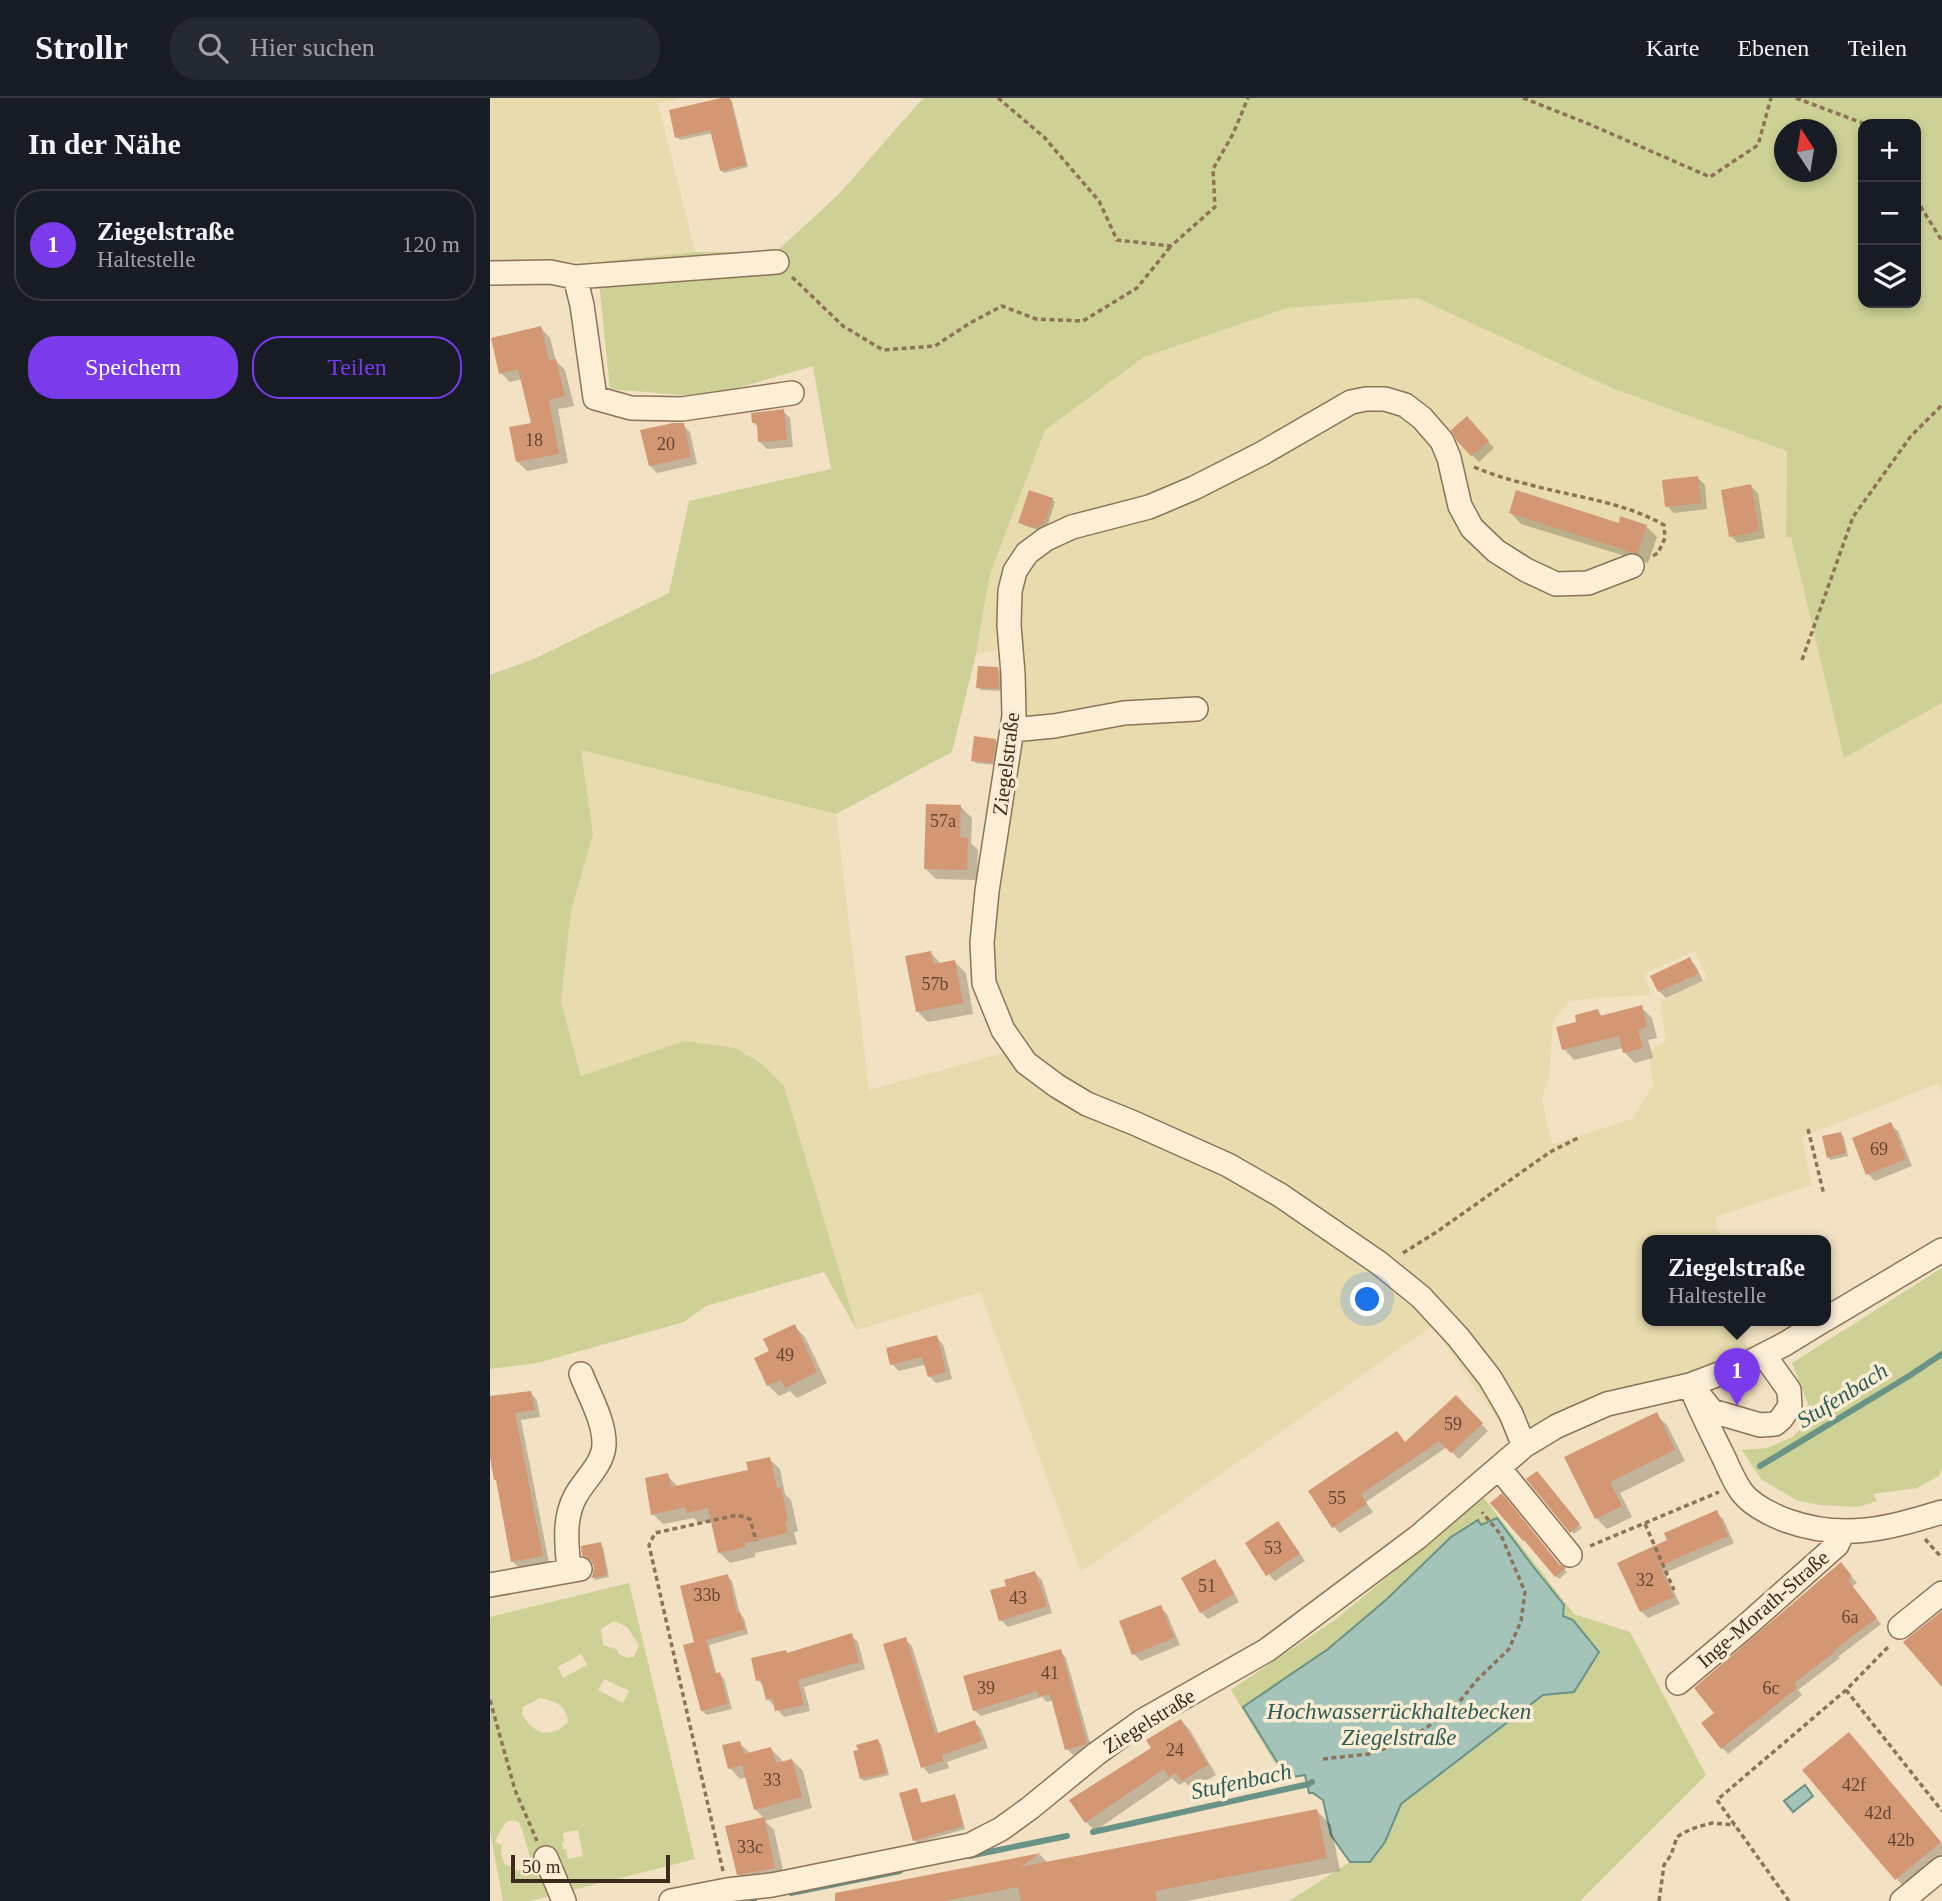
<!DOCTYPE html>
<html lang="de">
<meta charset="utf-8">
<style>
:root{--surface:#171b24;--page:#242831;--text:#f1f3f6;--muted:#9ea1a6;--line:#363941;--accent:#7c3aed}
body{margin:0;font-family:"Times New Roman",serif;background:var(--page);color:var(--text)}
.controls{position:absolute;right:21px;top:21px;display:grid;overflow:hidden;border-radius:14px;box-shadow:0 4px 10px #0003}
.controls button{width:63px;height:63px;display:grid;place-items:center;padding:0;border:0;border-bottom:2px solid var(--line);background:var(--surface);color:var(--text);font:35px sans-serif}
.compass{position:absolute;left:1284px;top:21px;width:63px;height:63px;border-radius:50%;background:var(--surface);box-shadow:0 4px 10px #0003;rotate:348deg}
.scale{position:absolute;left:21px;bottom:18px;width:159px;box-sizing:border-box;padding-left:7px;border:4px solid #3c2a1d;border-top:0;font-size:19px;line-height:24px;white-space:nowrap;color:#3c2a1d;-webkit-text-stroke:5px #f9ecd2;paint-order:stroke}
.you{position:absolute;left:878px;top:1202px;width:24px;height:24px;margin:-18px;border:5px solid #fff;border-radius:50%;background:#1a73e8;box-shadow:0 0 0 10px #1a73e833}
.badge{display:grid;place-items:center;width:46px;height:46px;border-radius:50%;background:var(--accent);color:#fff;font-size:23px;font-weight:700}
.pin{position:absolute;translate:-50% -58px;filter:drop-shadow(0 2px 4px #0008)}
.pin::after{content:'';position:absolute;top:37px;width:24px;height:21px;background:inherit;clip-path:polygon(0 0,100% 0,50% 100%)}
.popup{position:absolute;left:1152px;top:1137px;width:189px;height:91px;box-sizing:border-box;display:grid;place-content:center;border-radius:14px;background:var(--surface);filter:drop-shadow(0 2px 5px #0005);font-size:23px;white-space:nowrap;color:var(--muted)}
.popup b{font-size:26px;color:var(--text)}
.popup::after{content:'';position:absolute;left:50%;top:100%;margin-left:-14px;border:14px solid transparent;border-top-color:var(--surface)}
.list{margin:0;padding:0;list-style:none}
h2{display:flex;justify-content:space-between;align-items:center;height:91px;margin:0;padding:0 28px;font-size:30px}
h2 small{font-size:23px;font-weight:400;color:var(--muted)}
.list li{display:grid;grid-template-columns:46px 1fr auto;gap:21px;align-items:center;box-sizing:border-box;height:112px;margin:0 14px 14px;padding:0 14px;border:2px solid var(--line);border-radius:28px}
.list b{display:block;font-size:26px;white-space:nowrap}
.list p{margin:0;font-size:23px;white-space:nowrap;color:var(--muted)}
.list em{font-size:23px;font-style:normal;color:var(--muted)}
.actions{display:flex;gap:14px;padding:21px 28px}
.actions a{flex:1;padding:16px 0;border:2px solid var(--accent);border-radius:28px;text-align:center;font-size:24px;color:var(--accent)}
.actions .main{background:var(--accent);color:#fff}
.icon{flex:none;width:38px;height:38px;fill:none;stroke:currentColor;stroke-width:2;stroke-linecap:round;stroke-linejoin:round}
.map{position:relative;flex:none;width:1452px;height:1803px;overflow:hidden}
header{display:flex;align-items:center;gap:42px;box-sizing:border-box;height:98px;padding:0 35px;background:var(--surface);border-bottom:2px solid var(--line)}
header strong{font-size:33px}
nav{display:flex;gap:38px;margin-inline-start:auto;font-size:24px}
.search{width:490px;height:63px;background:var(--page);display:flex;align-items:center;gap:18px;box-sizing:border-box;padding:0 24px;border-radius:28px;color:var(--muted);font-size:26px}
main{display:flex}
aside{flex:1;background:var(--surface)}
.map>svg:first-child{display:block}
.farmland{fill:#e8dcae;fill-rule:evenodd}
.green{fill:#cdd195;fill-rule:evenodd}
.water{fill:#a5c4b9;stroke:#6a9387;stroke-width:2}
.shadow{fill:#0003}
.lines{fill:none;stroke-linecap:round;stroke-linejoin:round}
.stream{stroke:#6a9387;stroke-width:6}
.building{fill:#d49774}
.minor-casing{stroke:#8e7257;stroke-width:26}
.path{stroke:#8e7257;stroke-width:3.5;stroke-dasharray:5 3.5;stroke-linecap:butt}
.minor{stroke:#fcefd6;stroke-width:23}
.labels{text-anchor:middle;stroke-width:7;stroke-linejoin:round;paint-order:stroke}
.number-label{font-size:18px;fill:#624533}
.street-label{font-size:21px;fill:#3c2a1d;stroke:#f9ecd2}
.water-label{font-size:23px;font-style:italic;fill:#2b5d58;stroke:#f9ecd2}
</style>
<header>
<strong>Strollr</strong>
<div class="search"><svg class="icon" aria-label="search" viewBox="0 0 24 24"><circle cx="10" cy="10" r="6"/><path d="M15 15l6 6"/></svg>Hier suchen</div>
<nav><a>Karte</a><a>Ebenen</a><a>Teilen</a></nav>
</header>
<main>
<aside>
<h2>In der Nähe<small></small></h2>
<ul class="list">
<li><span class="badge">1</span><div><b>Ziegelstraße</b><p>Haltestelle</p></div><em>120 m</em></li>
</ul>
<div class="actions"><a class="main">Speichern</a><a>Teilen</a></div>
</aside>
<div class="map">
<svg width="1452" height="1803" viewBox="0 0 1452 1803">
<rect width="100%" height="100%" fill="#f2e1c2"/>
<!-- farmland -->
<path class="farmland" d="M0,0h191l-23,6 37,148 -98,10h-107z
M927,200l197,91 173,62 -1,85 5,1 53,221 98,-55v388l-3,-8 -137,54 10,48 -97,32 5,23h-72v80h92l7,30 -59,24 -68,14 -105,56 -83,-118 -351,246 -101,-280 -123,38 -73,-244 -100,-45 -102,35 -21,-75 10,-90 22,-77 -12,-84 255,64 33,276 153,-42 -26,-49 -7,-58 35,-253 -21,-39 -27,5 14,-80 54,-144 100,-73 143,-49zM1205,853l13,28 -48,23 6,39 -17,10 4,35 -21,33 -80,25 -10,-44 7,-25 4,-54 16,-20 24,-3 59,-3 -9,-21z"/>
<!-- green -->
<path class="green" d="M433,0h1019v605l-98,55 -53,-221h-5l1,-86 -173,-62 -197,-91 -130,10 -143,49 -99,73 -55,144 -14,80 -24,98 -116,62 -255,-64 12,84 -22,77 -10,90 20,75 103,-35 51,7 27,16 22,22 73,244 -33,-58 -118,34 -22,16 -147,41 -47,6v-694l44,-16 135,-66 20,-92 142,-32 -18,-103 -107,31 -96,-8 -13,-127 98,-10h81l63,-58zM1373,26h53v179h-53zM1294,32h42v42h-42z
M1452,1170v200l-3,8 -22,12 -44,6 4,7 -19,6 -39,-2 -23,-5 -35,-21 -19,-29 25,-2 26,-11 14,-15 1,-18 -16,-41z
M994,1400l90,116 56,18 76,143 -126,126h-291l61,-39 -19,-27 -8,-35 -10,-27 -26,5 -14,-18 -42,-70 105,-71z
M139,1485l66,276 -165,42h-27l-13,-70v-214zM124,1523l13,6 12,18 -5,12 -7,1 -8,-4 -3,-5 -13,-4 -2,-16zM91,1556l6,11 -24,13 -5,-11zM114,1581l25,12 -6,12 -25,-13zM50,1600c16,4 26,6 28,24 -17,18 -35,12 -46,-8l1,-7zM24,1722l6,3 11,37 -3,5 -10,6 -14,-8 -3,-10 1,-8 -7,-3 3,-7 8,-13zM88,1732l5,26 -15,3 -2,-10h-3l-1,-7h2l-1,-9z"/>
<!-- water -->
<path class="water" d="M1007,1420l35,47 32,40 -1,11 10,4 26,32 -25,40 -31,3 -142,109 -16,38 -15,20h-20l-19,-27 -8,-35 -10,-7h-4l-4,-18 -18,3 -44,-71 85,-58 59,-50 64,-62 27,-17 3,5z
M1315,1687l8,11 -20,16 -9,-11z"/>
<!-- shadow -->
<path class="shadow" d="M239,0l3,3 16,66 -24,6 -3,-3 -8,-37 -33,7 -3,-3z
M51,230l9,10 6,23 9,9 9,36 -16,3 10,54 -41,8 -10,-10 16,-37 -10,-45 -13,3 -9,-9z
M293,313l7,7 3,29 -26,2 -7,-7 -1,-14 -6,-6z
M193,327l7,7 7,32 -40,9 -7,-7z
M984,328l20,22 -15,14 -7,-7z
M1207,379l8,8 2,24 -33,4 -7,-7z
M1261,388l7,7 7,45 -27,5 -7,-7z
M562,401l3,3 -8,25 -6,4 -18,-6 -3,-3z
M1021,415l135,13 11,11 -9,26 -127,-39z
M508,571l3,3 1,19 -21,-1 -3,-3z
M505,642l3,3 -3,22 -19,-2 -3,-3z
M471,709l11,11 -1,25 7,7 -1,30 -41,-1 -11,-11z
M441,855l11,12 13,-3 11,11 7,41 -45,8 -11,-11z
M1199,861l7,7 7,15 -37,17 -7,-7z
M1151,909l11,11 5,20 -9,2 5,18 -18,5 -11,-11 -1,-4 -49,12 -10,-11 14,-26 20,-12 5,6z
M1401,1027l7,6 14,35 -37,15 -7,-7 -14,-35z
M1351,1036l3,3 4,19 -17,4 -3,-3z
M304,1228l11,11 22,46 -30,15 -7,-7 -11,5 -11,-11 3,-33z
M446,1239l7,7 9,35 -16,4 -7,-7 -5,-11 -25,6 -7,-7z
M41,1295l6,7 3,17 -19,3 28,143 -30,5 -7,-7 -22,-113v-50z
M966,1299l32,34 -29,28 -12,-12 -81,55 7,10 -33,21 -7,-7 64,-93 10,11z
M1166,1316l11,11 18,36 -65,32 12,24 -25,12 -11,-11 -29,-60z
M279,1361l11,10 5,25 6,6 7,31 -4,1 3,12 -42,9v4l-25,6 -11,-11 -7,-32 -13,3 -5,-5 -31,6 -10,-10 14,-39 11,12 72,-15z
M1049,1378l43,52 -8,6 -3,-3z
M1226,1414l7,7 11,24 -69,30 15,31 -32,14 -7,-7 29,-70z
M788,1426l7,7 20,30 -30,20 -7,-7z
M110,1446l3,3 6,30 -14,3 -2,-3 2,-12 -2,-4 -10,-6z
M724,1464l7,6 18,34 -31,17 -7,-7z
M1070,1468l7,6 -8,7 -3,-3z
M1356,1472l11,13 -5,4 29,37 -43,33 2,1 -42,32 4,5 -74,59 -6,-6 -5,-35z
M545,1475l7,7 10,33 -44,14 -7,-7z
M237,1478l5,5 8,33 4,4 4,16 -39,11 8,30 2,-1 5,5 8,30 -25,6 -5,-4 -6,-68z
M670,1509l7,7 13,31 -39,16 -7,-7z
M361,1537l7,7 7,27 -61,18 6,24 -26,6 -16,-18 -3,-12 -7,-7 28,-28 2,2z
M415,1541l7,7 27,89 35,-13 7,7 7,19 -41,14 2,6 -20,6 -6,-7z
M570,1553l6,7 26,92 -19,5 -6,-6 -14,-49 -6,2 -5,-5 -61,19 -7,-6z
M691,1623l9,9 26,45 -24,14 -7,-7 -6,3 -7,-7 -77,53 -9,-9z
M388,1643l3,3 8,31 -25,6 -3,-3z
M1365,1643l87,103v10l-39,32 -98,-116z
M249,1645l12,11 20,-5 11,11 1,3 9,-3 11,11 9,37 -47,13 9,9 11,49 -36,6 -11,-11 -11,-47 38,-8 -10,-10 -8,-32 -7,2 -10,-11z
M426,1692l3,3 3,12 32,-9 3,3 8,30 -48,14 -3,-3z
M827,1713l14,14 9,46 -153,30h-322l-2,-12 177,-34 8,8z"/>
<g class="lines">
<!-- stream -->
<path class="stream" d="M1270,1368l149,-90 33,-22
M603,1734l216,-48 3,-2
M479,1758l98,-20
M301,1795l109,-22
M263,1803h1"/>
</g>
<!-- building -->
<path class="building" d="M231,0h9l16,67 -26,6 -10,-41 -35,8 -6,-28z
M51,228l8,34 7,-1 9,37 -16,4 10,54 -43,8 -7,-35 22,-4 -13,-54 -19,5 -8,-36z
M294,311l3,31 -29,2 -1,-19h-5l-1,-10z
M977,318l22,25 -18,15 -14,-15 -6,-11z
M183,325h11l7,34 -42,9 -9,-36z
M1208,378l3,27 -36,4 -3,-27z
M1261,386l8,47 -30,6 -8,-47z
M539,392l24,8 -9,26 -7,4 -19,-5z
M1026,392l103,33 1,-7 27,9 -10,29 -128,-41z
M488,568l20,1 1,22 -23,-1z
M484,638l22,3 -3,24 -22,-2z
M436,706l35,1 -1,32 8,1 -1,32 -43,-1z
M441,853l3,13 21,-4 8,43 -47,9 -11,-56z
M1200,859l8,17 -40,18 -8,-16z
M1152,907l5,22 -9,3 5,18 -20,5 -4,-17 -57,14 -6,-23 20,-5 -1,-7 23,-6 2,7z
M1401,1024l15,37 -40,16 -14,-37z
M1351,1034l5,21 -19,5 -5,-22z
M305,1226l22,48 -32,16 -4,-8 -14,6 -13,-28 15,-7 -6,-12z
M447,1237l9,37 -18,5 -6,-20 -32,8 -4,-17z
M41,1293l4,19 -20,3 28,143 -32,6 -15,-82h-2l-4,-22v-62z
M966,1297l27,28 -32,30 -12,-12 -78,53 6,10 -35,24 -24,-37 89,-60 8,11z
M1167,1314l18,38 -65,32 12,24 -27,13 -31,-62z
M280,1359l7,31 4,-1 7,34 -3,1 3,11 -43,10 1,4 -28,6 -10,-45 -21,5 -2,-6 -34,8 -6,-37 23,-5 3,14 77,-17 -2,-8z
M1047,1373l43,53 -10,9 -44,-54z
M1012,1395l57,71 7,4 -11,9 -31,-37 -1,1 -33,-38z
M1227,1412l11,26 -68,30 14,31 -34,15 -23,-49 50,-23 -3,-7z
M788,1423l22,33 -34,22 -21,-33z
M111,1444l6,33 -16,3 2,-5 1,-7 -4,-6 -8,-5 -1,-9z
M725,1461l19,35 -34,19 -19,-35z
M1351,1464l11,14 -4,4 29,38 -43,32 1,2 -41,31 3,5 -76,61 -20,-26 13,-10 -20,-25z
M545,1473l12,35 -48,15 -9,-31 16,-4 -2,-6z
M238,1476l9,39 3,-1 5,17 -39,11 9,34 5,-2 8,32 -27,7 -18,-66 11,-3 -14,-56z
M671,1507l13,33 -42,17 -13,-34z
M1452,1513v76l-39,-45z
M362,1535l7,29 -61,18 6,25 -29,6 -3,-13 -6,2 -5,-20 -5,1 -5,-23 35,-8 1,3z
M416,1539l29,97 40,-14 7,21 -40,14 1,6 -22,7 -38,-124z
M571,1551l26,95 -22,6 -15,-56 -11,3 -2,-6 -64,20 -10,-35z
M691,1621l27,46 -27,16 -5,-8 -7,4 -5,-8 -79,54 -16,-23 82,-52 -5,-8z
M1359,1634l92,110 -46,38 -93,-110z
M388,1641l9,34 -27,6 -7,-28 5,-1 -2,-5z
M250,1643l4,13 27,-7 5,16 16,-4 10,38 -48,13 -12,-45 -14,4 -6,-24z
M427,1690l4,15 34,-9 8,32 -50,15 -14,-48z
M827,1711l10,49 -172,33 2,10h-136l-3,-14 -74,14h-109v-8l206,-40 -21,14z
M274,1719l11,51 -38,7 -12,-49z"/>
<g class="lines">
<!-- minor casing -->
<g class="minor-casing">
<path id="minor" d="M0,175l60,-1 25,5 7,28 13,93 36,10 51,1 110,-16
M85,179l202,-15
M522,632l42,-4 70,-13 72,-4
M1336,1221l116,-69
M1200,1287c10,25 22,49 34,73 5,11 10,23 17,33 10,14 29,23 44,29 58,21 101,9 157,-8
M1209,1297l13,16 48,14 15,-1 6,-5 9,-13 -1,-16 -25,-35
M1034,1348l-13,-32 -21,-36 -32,-41 -37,-40 -42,-34 -99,-68 -52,-30 -94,-42 -47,-19 -30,-18 -31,-23 -23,-33 -19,-47 -2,-40 5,-52 27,-175 -1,-42 -4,-49 1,-34 5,-20 12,-18 19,-14 26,-12 77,-20 45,-19 67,-34 90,-52 15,-3h19l20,6 17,13 20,23 7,17 11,48 12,22 24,23 30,19 30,14 32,-1 44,-17
M1009,1370l71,87
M79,1473c-2,-25 -6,-51 6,-74 8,-16 28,-32 29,-52 1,-23 -15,-50 -23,-71
M0,1487l90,-16
M1410,1529l42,-34
M1188,1585l69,-58 90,-80 6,-13
M56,1760l18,43
M181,1803l56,-11 45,-5 198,-40 31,-16 29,-21 66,-54 46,-33 125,-71 151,-113 106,-91 33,-20 50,-22 83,-19 58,-22 37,-19 39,-24
M1412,1803l40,-33"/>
</g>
<!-- path -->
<path class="path" d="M508,0l46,39 55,64 18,39 54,6 44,-39 -2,-38 20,-35 15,-36
M1033,0l66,26 121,53 48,-32 13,-47
M1306,0l69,26
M1426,101l26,42
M302,179l51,49 40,24 52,-4 35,-23 32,-17 34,13 47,2 54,-33 34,-42
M984,369c17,7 35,13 53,17 46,13 95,17 137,41l1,13 -7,15 -7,4
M1312,562l51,-143 58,-81 31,-31
M1318,1031l16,66
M913,1155l35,-22 112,-79 28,-14
M1155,1426l29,66
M1435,1441l17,19
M1100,1448l129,-54
M1356,1592l96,121
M0,1602l25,90 22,51
M833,1661l46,-5 42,-15 45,-33 21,-26 32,-31 12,-28 4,-29 -24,-57 -19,-23
M233,1773l-74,-326 6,-12 82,-18 13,4 6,22
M1169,1803l5,-36 7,-10 6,-18 8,-5 12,-5 15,-4 23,2
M1299,1803l-72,-101 129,-110 43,-44"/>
<!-- minor -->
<use href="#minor" class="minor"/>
</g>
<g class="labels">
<!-- number labels -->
<g class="number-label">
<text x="44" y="348">18</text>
<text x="176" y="352">20</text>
<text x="453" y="729">57a</text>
<text x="445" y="892">57b</text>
<text x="1389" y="1057">69</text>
<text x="295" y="1263">49</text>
<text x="963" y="1332">59</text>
<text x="847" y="1406">55</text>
<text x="783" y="1456">53</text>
<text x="1155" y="1488">32</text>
<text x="717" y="1494">51</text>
<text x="217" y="1503">33b</text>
<text x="528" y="1506">43</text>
<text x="1360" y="1525">6a</text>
<text x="560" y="1581">41</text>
<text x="496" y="1596">39</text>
<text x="1281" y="1596">6c</text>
<text x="685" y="1658">24</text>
<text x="282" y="1688">33</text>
<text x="1364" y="1693">42f</text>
<text x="1388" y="1721">42d</text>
<text x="1411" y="1748">42b</text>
<text x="260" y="1755">33c</text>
</g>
<!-- street labels -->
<g class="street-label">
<text transform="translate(516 666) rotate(-83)" y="7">Ziegelstraße</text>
<text transform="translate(1273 1511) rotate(-41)" y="7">Inge-Morath-Straße</text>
<text transform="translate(659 1623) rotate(-32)" y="7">Ziegelstraße</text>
</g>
<!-- water labels -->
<g class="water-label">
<text transform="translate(1352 1297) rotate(-32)" y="8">Stufenbach</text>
<text x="909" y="1621">Hochwasserrückhaltebecken<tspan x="909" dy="26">Ziegelstraße</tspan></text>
<text transform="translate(751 1683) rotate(-12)" y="8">Stufenbach</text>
</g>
</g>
</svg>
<div class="controls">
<button>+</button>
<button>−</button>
<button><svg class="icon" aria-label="layers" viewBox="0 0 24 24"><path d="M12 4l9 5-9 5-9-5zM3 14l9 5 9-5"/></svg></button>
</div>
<svg class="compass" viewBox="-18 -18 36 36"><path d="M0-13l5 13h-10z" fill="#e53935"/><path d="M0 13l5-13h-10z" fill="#9ea1a6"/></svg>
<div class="scale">50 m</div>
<div class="you"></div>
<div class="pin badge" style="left:1247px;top:1308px">1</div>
<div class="popup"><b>Ziegelstraße</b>Haltestelle</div>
</div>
</main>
